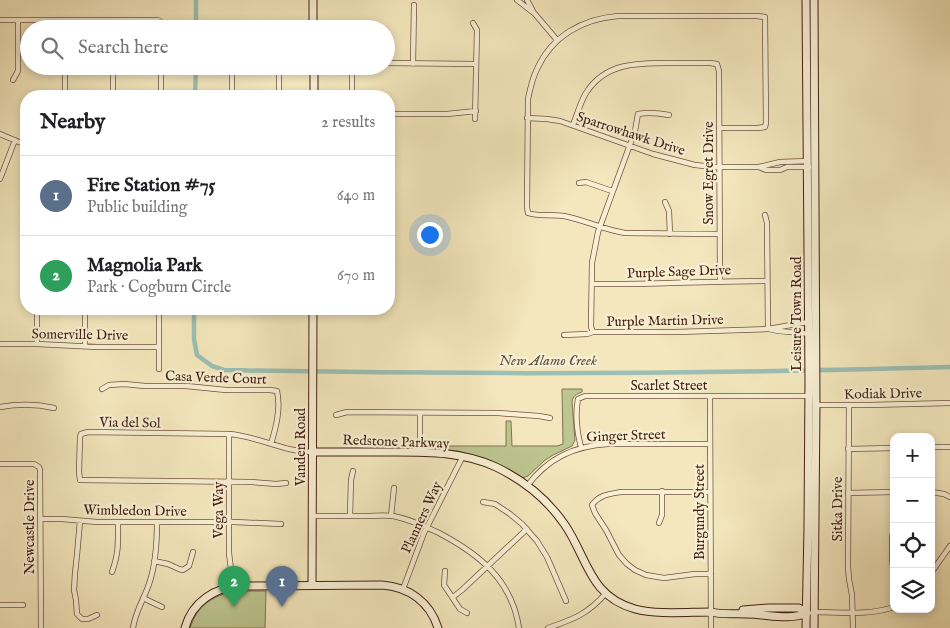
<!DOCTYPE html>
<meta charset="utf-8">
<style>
:root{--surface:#fff;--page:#f6f6f6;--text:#202124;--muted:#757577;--line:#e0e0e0;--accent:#0f766e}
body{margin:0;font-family:"IM FELL English",serif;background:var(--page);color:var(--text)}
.controls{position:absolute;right:15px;bottom:15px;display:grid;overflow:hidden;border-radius:10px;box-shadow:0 2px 8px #0003}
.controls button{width:45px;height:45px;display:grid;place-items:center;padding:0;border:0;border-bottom:1px solid var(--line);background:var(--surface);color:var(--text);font:25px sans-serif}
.you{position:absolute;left:429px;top:234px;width:18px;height:18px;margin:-12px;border:4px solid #fff;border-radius:50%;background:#1a73e8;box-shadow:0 0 0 8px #1a73e833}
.badge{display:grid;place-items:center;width:32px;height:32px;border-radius:50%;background:var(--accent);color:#fff;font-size:16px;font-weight:700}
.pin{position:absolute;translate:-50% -41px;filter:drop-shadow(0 1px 2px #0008)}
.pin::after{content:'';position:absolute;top:26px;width:18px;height:15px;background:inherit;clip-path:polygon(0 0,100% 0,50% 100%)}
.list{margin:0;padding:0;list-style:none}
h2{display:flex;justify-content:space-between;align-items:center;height:65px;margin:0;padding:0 20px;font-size:21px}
h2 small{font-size:16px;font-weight:400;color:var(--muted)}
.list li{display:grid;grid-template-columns:32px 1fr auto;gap:15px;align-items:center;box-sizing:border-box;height:80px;padding:0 20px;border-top:1px solid var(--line)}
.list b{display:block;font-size:19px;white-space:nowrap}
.list p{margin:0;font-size:16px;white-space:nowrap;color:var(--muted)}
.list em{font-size:16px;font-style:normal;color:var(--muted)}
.icon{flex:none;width:28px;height:28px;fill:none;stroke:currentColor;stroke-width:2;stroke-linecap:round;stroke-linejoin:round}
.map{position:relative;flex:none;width:950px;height:628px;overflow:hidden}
.search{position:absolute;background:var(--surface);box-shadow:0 2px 8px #0003;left:20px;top:20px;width:375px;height:55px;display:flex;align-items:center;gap:12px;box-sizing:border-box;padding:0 18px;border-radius:28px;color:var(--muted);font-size:19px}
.panel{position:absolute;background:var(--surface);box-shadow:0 2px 8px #0003;left:20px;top:90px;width:375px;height:225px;border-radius:20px}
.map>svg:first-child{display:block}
.green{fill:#bdc590;stroke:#807351}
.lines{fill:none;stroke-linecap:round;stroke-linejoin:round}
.canal{stroke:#9cbfb5;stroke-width:4.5}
.street-casing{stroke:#70523d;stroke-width:6}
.secondary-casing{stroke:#442112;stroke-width:9}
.street{stroke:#f8efd4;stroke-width:4.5}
.secondary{stroke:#f8efd4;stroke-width:7}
.labels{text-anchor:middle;stroke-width:4.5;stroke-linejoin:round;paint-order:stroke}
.street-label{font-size:14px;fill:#442112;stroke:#f8efd4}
.water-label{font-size:15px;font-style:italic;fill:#5e5043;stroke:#f8efd4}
</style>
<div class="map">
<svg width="950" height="628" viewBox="0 0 950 628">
<rect width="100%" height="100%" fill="#f4e7bd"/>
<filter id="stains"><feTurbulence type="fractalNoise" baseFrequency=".004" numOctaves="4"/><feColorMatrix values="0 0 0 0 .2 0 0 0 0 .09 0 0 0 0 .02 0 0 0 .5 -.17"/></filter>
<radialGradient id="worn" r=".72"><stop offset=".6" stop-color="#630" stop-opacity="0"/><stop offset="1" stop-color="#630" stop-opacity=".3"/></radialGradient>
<!-- green -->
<path class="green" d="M562,389h20v3c-6,2 -9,4 -10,10l3,38 -3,6 -19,9 -9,6 -16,15 -5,2 -28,-15 -17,-6 -20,-6 -29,-3 -1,-2h78v-25h5l1,25h45l6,-2z
M234,591h32l-1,37h-75c8,-23 21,-31 44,-37z"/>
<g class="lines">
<!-- canal -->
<path class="canal" d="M196,29v-29
M195,96l1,-30
M194,309v30l3,16 15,11 12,4c242,5 484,4 726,-3"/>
<!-- street casing -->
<g class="street-casing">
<path id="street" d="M517,0l18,14 22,26
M527,0l7,13
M0,20h157l3,1 1,8
M473,23l4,7 -2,89
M274,24l3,5
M65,29v-9
M113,29v-8
M234,29l2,-5
M354,29v-1
M386,63l90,1
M413,64l1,-59
M352,66v30
M13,80l5,-9v-51
M65,96v-30
M113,96v-30
M161,96v-30
M232,96v-30
M279,96v-30
M389,114h58l29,-3
M527,118l20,1 13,2 93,33 42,11 19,2h45l21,-5 28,-1
M573,125c4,-10 7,-22 13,-32 19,-30 50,-30 82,-30 14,0 28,0 42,0l7,1 2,7 1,210
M719,128h39l7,-1 1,-4 -1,-106 -8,-1h-139c-36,3 -66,20 -81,53 -5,10 -7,20 -9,30l-1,108 1,6c11,4 24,1 36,3 21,4 40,14 61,17l94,1
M0,134l26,11
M759,167l7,3h14l7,-3h22
M0,179l15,-39
M579,183l7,-1 26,9
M665,202l4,9 1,23
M765,215l2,8 1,106
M592,284c58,1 116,-3 175,-3
M769,329c13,4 26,2 39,5
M593,332l-2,-5 1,-64 6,-31 37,-101 3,-17c10,-2 21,-1 31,1
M564,335l23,-1 6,-2h84l91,-3 40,-7
M0,344h37l60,3h62
M37,344v-35
M85,346v-37
M159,369v-60
M102,389l7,-4 15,-1 21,2h41l40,4h44l7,1c4,18 -1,36 -6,53
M710,397l1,231
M816,405h54l80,-2
M849,405l-1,162 1,12 3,16 1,33
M0,407c17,-3 37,-3 54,1
M336,415l11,-3 151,1 41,3 11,2
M229,434v119l4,33
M581,447c-4,-15 -6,-32 -3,-48l7,-3h224
M931,447h19
M848,449l46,-1
M420,452v-39
M0,464h34l5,3 1,3 1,158
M286,483l-10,1 -24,-2 -172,-2 -1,-8 1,-35 1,-3 7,-2 141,2c29,2 54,18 83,18
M527,486c21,-28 47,-40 81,-42h102
M710,492h-89c-12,2 -22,3 -29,13l3,8 11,17 13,25 8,9 8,6 11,5 18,3 31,-4h16
M931,492l13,2 6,3
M848,493l46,-1
M483,502l12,2 15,10 12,10 15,17 10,16 19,44
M312,516c18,0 36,0 54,0 9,0 18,-1 27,0 16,3 31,10 46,17 40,21 73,47 80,95
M350,516l1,-36 2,-9
M391,516l3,-28
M41,519h21l35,3h137l47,2
M80,521l-3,34 -2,18 -1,17 2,10 1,14 5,5h6l9,-4
M659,523l3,-8v-24
M894,533l-2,3v23l2,16
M154,561l14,3 11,5 4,1 6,-4 4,-14
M445,571l-1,14 16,24 7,4
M112,572c7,-20 6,-29 6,-50
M931,573l19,-27
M403,589l21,-56 39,-77
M453,597l9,-7 65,-61
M143,598l19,9
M0,605h23
M813,612c27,0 55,4 81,-5
M133,628c2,-16 11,-29 16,-44 7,-20 8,-41 8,-62
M548,628c26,-9 40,-14 58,-35"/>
</g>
<!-- secondary casing -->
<g class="secondary-casing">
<path id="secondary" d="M313,0v29
M806,0l3,380 -1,147 -2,101
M314,66v30
M312,452c25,0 51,0 76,0 37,0 73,-1 108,15 27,13 52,33 69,58 23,34 24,71 70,84 22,6 53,3 76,3 12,3 24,1 36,2 20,0 42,7 60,-1
M312,585l1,-276
M743,610l25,-2h31l8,5
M185,628c7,-26 30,-41 56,-42l141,-1c27,2 48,17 56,43
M814,628l2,-223 -2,-405"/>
</g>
<!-- street -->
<use href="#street" class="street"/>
<!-- secondary -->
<use href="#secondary" class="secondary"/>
</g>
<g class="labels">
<!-- street labels -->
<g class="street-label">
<text transform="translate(631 133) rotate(18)" y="5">Sparrowhawk Drive</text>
<text transform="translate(708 173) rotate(-90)" y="5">Snow Egret Drive</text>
<text transform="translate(679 271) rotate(-2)" y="5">Purple Sage Drive</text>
<text transform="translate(796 314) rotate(-90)" y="5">Leisure Town Road</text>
<text transform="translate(665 320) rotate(-1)" y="5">Purple Martin Drive</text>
<text transform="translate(80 334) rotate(1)" y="5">Somerville Drive</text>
<text transform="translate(216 377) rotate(2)" y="5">Casa Verde Court</text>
<text x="669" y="390">Scarlet Street</text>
<text transform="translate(883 393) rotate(-1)" y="5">Kodiak Drive</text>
<text transform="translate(130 422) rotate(1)" y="5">Via del Sol</text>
<text transform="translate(626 435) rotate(-2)" y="5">Ginger Street</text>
<text transform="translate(396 441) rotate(2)" y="5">Redstone Parkway</text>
<text transform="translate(300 447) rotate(-90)" y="5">Vanden Road</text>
<text transform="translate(837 509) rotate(-90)" y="5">Sitka Drive</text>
<text transform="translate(135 510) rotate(1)" y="5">Wimbledon Drive</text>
<text transform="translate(218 510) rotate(-90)" y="5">Vega Way</text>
<text transform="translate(699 512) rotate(-90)" y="5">Burgundy Street</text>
<text transform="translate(421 517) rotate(-65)" y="5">Planners Way</text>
<text transform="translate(29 527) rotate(-90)" y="5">Newcastle Drive</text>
</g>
<!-- water labels -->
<g class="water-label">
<text x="548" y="365">New Alamo Creek</text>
</g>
</g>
<rect width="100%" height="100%" filter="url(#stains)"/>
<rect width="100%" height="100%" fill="url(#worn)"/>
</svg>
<div class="controls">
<button>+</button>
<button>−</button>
<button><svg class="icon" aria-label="locate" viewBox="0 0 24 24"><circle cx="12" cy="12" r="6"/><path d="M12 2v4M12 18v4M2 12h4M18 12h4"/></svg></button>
<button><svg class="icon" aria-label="layers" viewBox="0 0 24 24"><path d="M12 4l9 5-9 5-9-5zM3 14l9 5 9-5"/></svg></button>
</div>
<div class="you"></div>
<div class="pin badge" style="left:282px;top:607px;background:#5c6f8a">1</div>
<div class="pin badge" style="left:234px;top:607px;background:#2e9e5b">2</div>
<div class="search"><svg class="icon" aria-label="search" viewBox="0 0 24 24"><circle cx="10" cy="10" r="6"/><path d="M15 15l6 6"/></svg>Search here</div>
<section class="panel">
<h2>Nearby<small>2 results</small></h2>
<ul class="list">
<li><span class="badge" style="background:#5c6f8a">1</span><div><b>Fire Station #75</b><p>Public building</p></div><em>640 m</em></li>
<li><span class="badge" style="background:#2e9e5b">2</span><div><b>Magnolia Park</b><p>Park · Cogburn Circle</p></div><em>670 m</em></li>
</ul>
</section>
</div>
